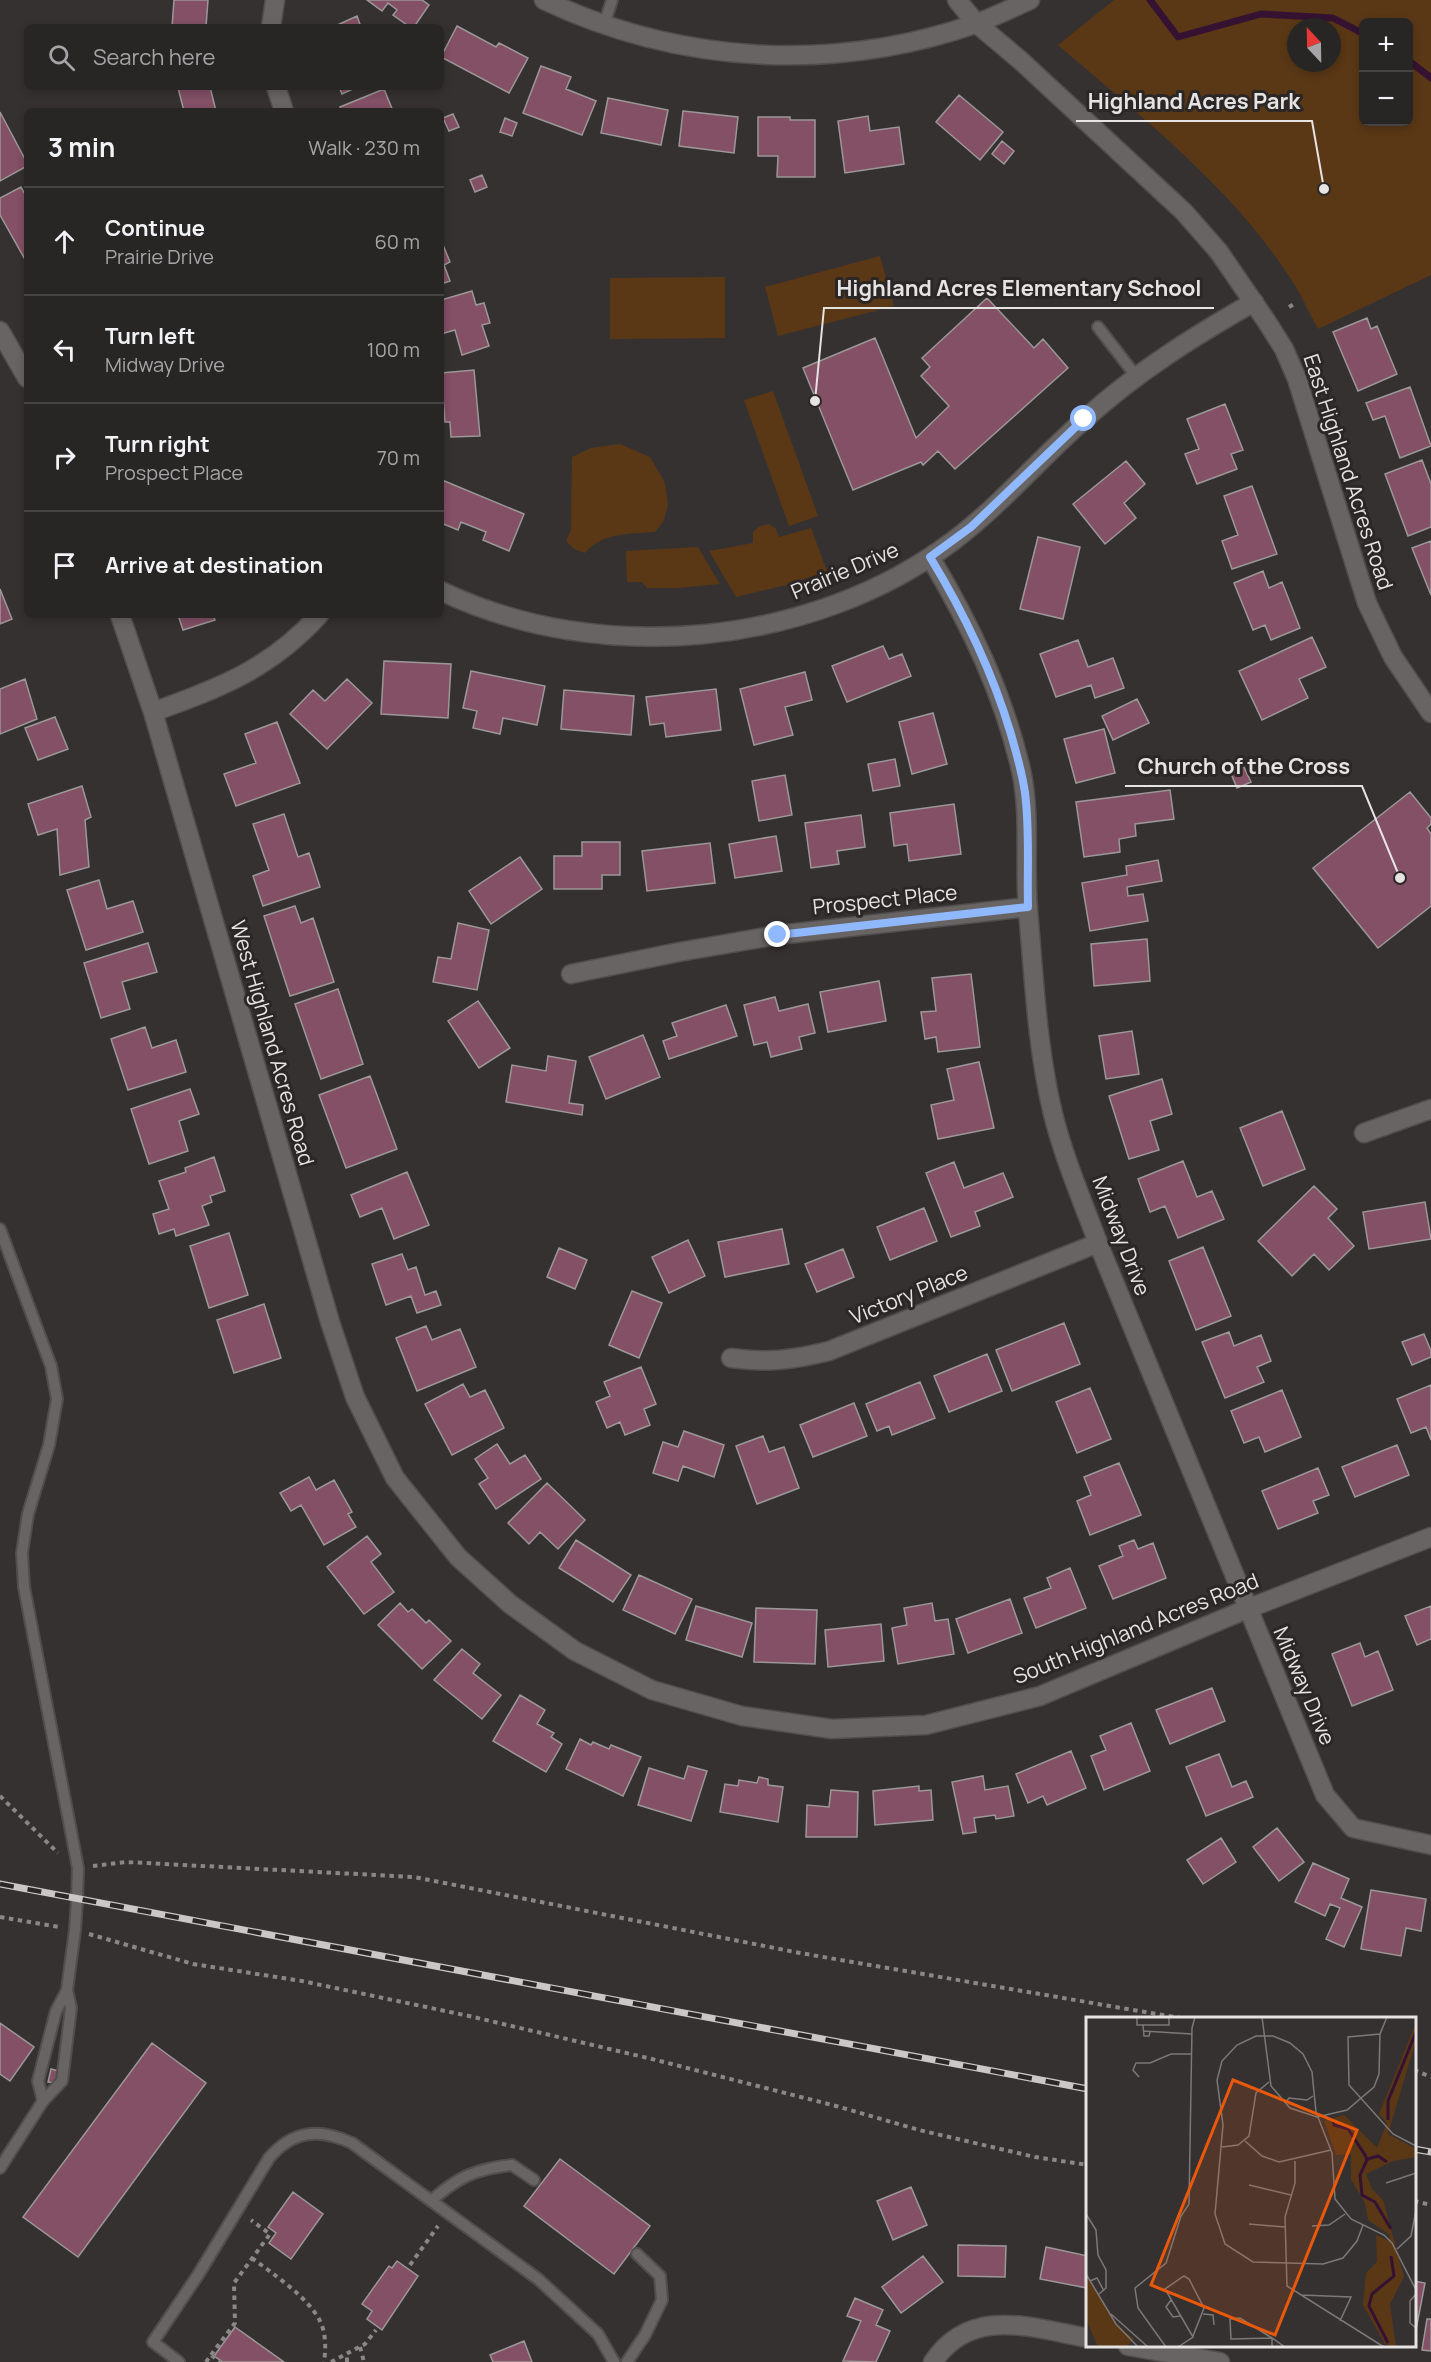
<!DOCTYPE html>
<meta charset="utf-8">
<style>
:root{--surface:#282525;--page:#343132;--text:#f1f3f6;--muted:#a5a5a7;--line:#444242}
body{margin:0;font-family:Manrope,sans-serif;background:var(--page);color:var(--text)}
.controls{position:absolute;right:18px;top:18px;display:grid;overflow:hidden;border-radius:9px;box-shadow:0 3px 9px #0003}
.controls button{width:54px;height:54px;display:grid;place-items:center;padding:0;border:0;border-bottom:2px solid var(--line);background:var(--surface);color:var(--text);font:30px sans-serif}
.compass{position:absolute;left:1287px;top:18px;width:54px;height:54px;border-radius:50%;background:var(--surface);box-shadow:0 3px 9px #0003;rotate:338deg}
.stop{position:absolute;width:18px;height:18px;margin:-14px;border:4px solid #90b8fd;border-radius:50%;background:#fff}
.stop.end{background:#90b8fd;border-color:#fff;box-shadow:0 2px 6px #0008}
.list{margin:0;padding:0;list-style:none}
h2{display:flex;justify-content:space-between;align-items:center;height:78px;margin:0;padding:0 24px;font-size:26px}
h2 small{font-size:20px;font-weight:400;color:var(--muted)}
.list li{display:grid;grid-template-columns:39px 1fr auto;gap:18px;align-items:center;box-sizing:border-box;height:108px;padding:0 24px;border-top:2px solid var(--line)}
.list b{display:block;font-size:22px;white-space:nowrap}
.list p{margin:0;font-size:20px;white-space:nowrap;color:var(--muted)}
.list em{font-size:20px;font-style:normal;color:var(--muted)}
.icon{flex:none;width:33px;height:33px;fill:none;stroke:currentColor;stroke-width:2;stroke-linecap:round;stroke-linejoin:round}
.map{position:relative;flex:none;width:1431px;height:2362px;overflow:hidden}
.search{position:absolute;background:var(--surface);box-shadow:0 3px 9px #0003;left:24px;top:24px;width:420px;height:66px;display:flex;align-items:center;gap:15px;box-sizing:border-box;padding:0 21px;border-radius:9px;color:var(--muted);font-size:22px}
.panel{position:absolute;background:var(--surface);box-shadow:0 3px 9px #0003;left:24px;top:108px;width:420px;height:510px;border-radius:9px}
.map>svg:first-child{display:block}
.green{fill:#5a3816;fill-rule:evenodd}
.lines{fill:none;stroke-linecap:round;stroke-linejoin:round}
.stream{stroke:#351232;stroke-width:7}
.building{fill:#835065;stroke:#9c9798;stroke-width:1.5}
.lane-casing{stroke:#514e4e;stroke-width:14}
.street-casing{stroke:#514e4e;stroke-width:21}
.path{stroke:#8b8787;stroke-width:4;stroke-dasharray:4.5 4.5;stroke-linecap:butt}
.lane{stroke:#696464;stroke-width:10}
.street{stroke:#696464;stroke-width:18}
.rail-casing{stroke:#cac7c7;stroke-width:7}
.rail{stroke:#2c2727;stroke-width:4.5;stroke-dasharray:14;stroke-linecap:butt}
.route{stroke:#90b8fd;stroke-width:8}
.labels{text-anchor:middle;stroke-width:6;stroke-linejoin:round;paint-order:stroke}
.street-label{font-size:21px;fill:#e6e3e3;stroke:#2c2727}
.inset-river{fill:none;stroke:#351232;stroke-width:3}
.inset-road{fill:none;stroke:#7c7878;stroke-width:1.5}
.view{fill:#e8590c;fill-opacity:0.15;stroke:#e8590c;stroke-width:3}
.inset-edge{fill:none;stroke:#e6e3e3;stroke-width:3}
.leader{fill:none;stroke:#e6e3e3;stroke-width:2}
.callout-dot{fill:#e6e3e3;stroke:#2c2727;stroke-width:2}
.callout-label{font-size:22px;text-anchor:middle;font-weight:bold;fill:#e6e3e3;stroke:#2c2727;stroke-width:6;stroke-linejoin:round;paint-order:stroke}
</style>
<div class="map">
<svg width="1431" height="2362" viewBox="0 0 1431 2362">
<rect width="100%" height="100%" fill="#363131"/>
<!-- green -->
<path class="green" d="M1114,0h317v275l-113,54c-10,-19 -19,-39 -31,-56 -60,-90 -148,-158 -229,-228zM1364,22h44v100h-44zM1296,27h36v36h-36z
M880,256l14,50 -116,30 -13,-49z
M725,277v61l-115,1v-61z
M773,391l45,125 -29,10 -45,-126z
M620,444l30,13 15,26 3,21 -4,16 -9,12c-25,2 -53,0 -70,21l-11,-4 -8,-8 5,-11 1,-73 19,-9z
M769,524l7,5 3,8 32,-9 16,43 -41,14 -50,12 -27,-46 44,-8v-11l5,-5z
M698,547l22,37 -42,4h-31l-5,-6h-15l-1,-31z"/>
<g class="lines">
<!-- stream -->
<path class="stream" d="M1150,0l28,37 83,-23 72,4 31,16
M1408,60l23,18"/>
</g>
<!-- building -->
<path class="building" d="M174,0h34l-2,27h-34z
M367,0h55l7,5 -15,22h-4l-17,-12 4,-5 -9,-7 -6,8z
M357,16l4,11h-28z
M457,26l39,21 3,-4 29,15 -19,35 -68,-36z
M541,66l30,11 -5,12 30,12 -14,34 -59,-22z
M210,87l6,24h-32l-6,-23z
M339,87h18l-15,7z
M384,89l9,22h-51l-2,-4z
M959,95l44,37 -23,28 -44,-38z
M608,98l60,12 -7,35 -60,-12z
M683,111l55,6 -4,36 -55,-7z
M0,112l27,51v3l-27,15z
M453,114l6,13 -10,4 -6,-13z
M868,116l2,15 29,-4 5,37 -59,9 -7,-52z
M758,117h32v3h25v57h-38l1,-21h-20z
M505,118l12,5 -5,13 -12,-4z
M1002,141l12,10 -10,13 -12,-10z
M482,175l5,12 -12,5 -5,-12z
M21,187l6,11v65l-27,-48v-17z
M441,240l9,22 -6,3 6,16 -9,3z
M472,291l4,14 8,-2 6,20 -8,2 7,21 -27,9 -7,-25 -14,4v-34z
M987,298l47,50 9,-9 25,29 -113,101 -17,-18 -15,14 -2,-3 -68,28 -50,-122 72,-30 41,100 33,-32 -28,-30 9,-9 -8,-9z
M1367,318l4,11 6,-3 20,48 -39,17 -25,-59z
M474,370l6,66 -29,1 -1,-15h-5l-4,-49z
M1410,387l21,59 -31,12 -15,-42 -12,4 -7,-17z
M1225,404l18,46 -12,4 6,15 -40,15 -12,-30 14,-5 -12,-30z
M1422,460l9,24v43l-23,9 -23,-62z
M1126,461l19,23 -21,19 12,15 -31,26 -32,-40z
M442,480l82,34 -15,37 -26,-11 3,-8 -25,-10 -3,8 -17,-7z
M1252,486l25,68 -45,15 -10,-28 16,-6 -14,-39z
M1038,537l42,10 -17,72 -43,-10z
M1431,541v54l-19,-47z
M1263,571l6,17 13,-6 18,46 -29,12 -6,-15 -12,5 -19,-47z
M0,589l12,30 -12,5z
M178,615h35l2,5 -32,10z
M1312,637l14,30 -27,12 9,19 -46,22 -23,-49z
M1078,640l10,27 25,-9 11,30 -29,10 -4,-13 -35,12 -16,-43z
M883,646l6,13 13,-5 9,22 -64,26 -15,-36z
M384,661l67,3 -3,54 -67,-4z
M471,671l74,15 -8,39 -34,-7 -3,16 -27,-6 4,-17 -14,-3z
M805,672l7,28 -27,7 8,28 -39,10 -14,-56z
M25,679l12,40 -37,15v-45z
M347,679l25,24 -45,46 -37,-35 23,-24 12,11z
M716,689l5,41 -55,7 -2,-14 -14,2 -4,-28z
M564,690l70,6 -3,39 -70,-6z
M1137,699l12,24 -36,17 -11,-24z
M933,713l14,51 -35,10 -13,-52z
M55,717l13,32 -30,11 -13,-32z
M277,722l23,61 -64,23 -12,-32 32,-11 -11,-29z
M1104,729l11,44 -39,10 -12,-44z
M895,759l5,27 -27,5 -5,-27z
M1242,763l9,19 -14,6 -8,-19z
M785,775l7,40 -33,6 -7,-40z
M82,786l9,31 -6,3 4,47 -29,8 -3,-46 -19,6 -10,-31z
M1170,790l4,29 -39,5 1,12 -17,3 1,13 -36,5 -8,-55z
M1410,792l21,26v6l-4,4 4,6v72l-53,42 -65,-80z
M954,804l7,50 -52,7 -2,-17 -13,2 -4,-33z
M284,814l14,43 11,-4 11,34 -57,19 -10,-30 16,-6 -16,-46z
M861,815l4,32 -28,4 2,13 -28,4 -6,-45z
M776,836l6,35 -47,7 -6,-34z
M582,842h38v33h-18v14h-48v-33h28z
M710,843l5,40 -68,8 -5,-40z
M520,857l22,32 -51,35 -22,-33z
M1158,860l4,21 -35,6 1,9 15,-2 5,27 -58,10 -8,-48 45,-8 -1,-9z
M99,880l8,29 26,-8 10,31 -57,18 -19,-60z
M295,906l6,17 12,-5 21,64 -44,14 -26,-80z
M458,923l31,7 -12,60 -44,-8 5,-25 13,2z
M1147,939l3,42 -56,5 -3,-42z
M148,943l9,29 -35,10 8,27 -29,9 -17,-55z
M971,974l9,73 -42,5 -2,-15 -11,2 -4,-27 15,-1 -4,-33z
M879,981l7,40 -58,11 -8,-40z
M338,989l25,75 -42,15 -26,-75z
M775,997l4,14 29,-7 7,29 -16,4 3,12 -31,8 -4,-15 -13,3 -10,-40z
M478,1001l32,47 -31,20 -31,-47z
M726,1005l11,31 -68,23 -6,-18 14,-5 -5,-13z
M145,1027l7,21 24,-8 10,32 -58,18 -17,-51z
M1132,1031l7,43 -33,5 -7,-43z
M643,1035l17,42 -54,22 -17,-42z
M548,1056l28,5 -7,42 14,2 -1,10 -76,-13 6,-37 34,6z
M979,1062l15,66 -56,11 -7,-34 23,-5 -7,-31z
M370,1076l27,73 -51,19 -27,-73z
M1162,1079l10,35 -22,7 9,29 -30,9 -20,-63z
M190,1089l9,25 -20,7 9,30 -39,13 -18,-55z
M1282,1111l23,58 -42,17 -23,-58z
M214,1157l11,34 -15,5 2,6 -10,4 7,19 -33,11 -2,-7 -15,5 -6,-20 16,-5 -10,-28 27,-9 -1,-4z
M1183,1161l14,36 15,-6 12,28 -46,19 -13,-32 -15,6 -12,-33z
M954,1162l10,26 39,-15 10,24 -38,15 5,14 -29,11 -25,-64z
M407,1172l22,53 -35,14 -12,-31 -22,9 -9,-22z
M1314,1186l23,23 -9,9 26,28 -25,24 -15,-16 -22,22 -34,-35z
M1425,1202l6,37 -62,10 -6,-37z
M924,1208l13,33 -47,19 -13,-33z
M782,1229l7,35 -64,13 -7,-35z
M229,1233l19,62 -39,13 -19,-62z
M688,1240l17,36 -36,17 -17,-36z
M1203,1247l28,69 -35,14 -27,-69z
M559,1248l28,12 -12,29 -28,-12z
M843,1249l11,28 -37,15 -12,-28z
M402,1254l6,16 8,-3 9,28 11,-4 5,14 -24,8 -6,-17 -25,9 -14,-41z
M632,1291l30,12 -23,55 -30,-13z
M264,1304l17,54 -47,15 -17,-53z
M1064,1323l16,41 -68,27 -16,-41z
M426,1326l6,14 28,-11 16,38 -59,24 -21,-53z
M1229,1332l5,14 27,-11 10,26 -14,6 7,15 -39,16 -23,-56z
M1424,1334l7,17v6l-19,8 -10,-23z
M987,1354l15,37 -53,21 -15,-36z
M641,1367l15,37 -12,5 6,16 -25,10 -5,-13 -13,6 -11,-26 14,-6 -6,-14z
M920,1382l15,36 -43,17 -3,-9 -12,5 -11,-27z
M463,1384l7,13 15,-7 19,38 -52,27 -27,-51z
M1431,1385v55l-5,-13 -15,6 -14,-34z
M1090,1388l21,51 -34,14 -21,-51z
M1282,1390l19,47 -36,15 -6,-15 -15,6 -13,-32z
M854,1403l13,33 -54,21 -13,-32z
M684,1431l40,14 -10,32 -31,-11 -5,15 -25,-8 10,-31 15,5z
M763,1436l6,16 15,-5 15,41 -42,16 -21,-58z
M497,1444l13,20 15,-9 16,24 -45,30 -17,-25 9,-6 -13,-19z
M1397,1445l12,30 -54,22 -13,-30z
M1119,1463l22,52 -51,20 -13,-34 14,-6 -7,-18z
M1318,1468l11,27 -16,6 5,12 -40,16 -16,-38z
M309,1477l7,13 18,-10 18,32 -4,2 8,13 -32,18 -23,-40 -10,6 -11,-18z
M547,1483l38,37 -27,29 -18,-17 -11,12 -21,-21z
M367,1536l14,18 -10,8 23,30 -30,22 -37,-47z
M576,1540l55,35 -18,27 -54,-34z
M1134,1540l4,9 15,-6 13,35 -53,21 -14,-33 24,-10 -4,-10z
M1070,1568l16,40 -50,20 -12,-30 27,-10 -4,-10z
M639,1575l53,24 -17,35 -52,-24z
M1010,1599l12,34 -54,20 -12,-34z
M400,1603l8,9 4,-3 14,14 3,-3 22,21 -29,28 -44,-44z
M932,1603l3,18 13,-2 6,35 -56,10 -6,-36 15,-3 -3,-17z
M696,1606l56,17 -10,34 -56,-17z
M1431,1606v33l-14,6 -12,-29z
M756,1608l61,2 -2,54 -61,-2z
M881,1624l3,37 -56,6 -3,-37z
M1360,1643l5,14 13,-6 15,39 -41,16 -20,-52z
M462,1649l18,15 -7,9 28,22 -19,24 -48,-39z
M1212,1688l13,33 -55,23 -14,-34z
M520,1695l25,15 -8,14 17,9 -3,4 11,7 -16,28 -53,-31z
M1131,1723l19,48 -46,19 -13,-34 15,-6 -6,-14z
M580,1739l11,6 2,-3 16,7 2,-4 30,12 -18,39 -57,-27z
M1071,1751l15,37 -39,17 -4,-9 -15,7 -12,-29z
M1219,1754l13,33 14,-6 7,16 -47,19 -20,-49z
M688,1766l19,5 -16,50 -53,-16 11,-37 35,11z
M983,1776l2,14 23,-4 6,30 -18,3 -1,-4 -21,3 2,14 -13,2 -11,-52z
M759,1777l9,2v6l15,2 -5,35 -58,-10 5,-28 13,2 1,-6 18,3z
M919,1786v5l12,-1 2,30 -58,5 -2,-34z
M831,1790l27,2 -1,45h-51l1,-32 22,2z
M1277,1828l27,34 -25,19 -26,-34z
M1221,1838l15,24 -33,22 -16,-24z
M1313,1863l36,16 -8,19 21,9 -18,40 -18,-8 14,-31 -10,-4 -5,12 -30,-14z
M1371,1890l55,9 -5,32 -15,-3 -5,28 -40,-7z
M0,2023l34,24 -24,34 -10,-7z
M152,2043l54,40 -128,174 -55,-40z
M51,2069l8,2 -3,12 -8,-1z
M560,2159l90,67 -36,48 -90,-68z
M911,2187l16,38 -34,15 -16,-39z
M293,2192l30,22 -32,45 -22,-16 7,-10 -8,-6z
M958,2245l48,1 -1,31 -47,-1z
M1046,2247l42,9 -1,32 -47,-9z
M923,2256l20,26 -42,31 -19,-26z
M397,2261l21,15 -36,54 -15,-11 5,-8 -10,-7 27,-38 3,2z
M1414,2281l11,2 -11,57z
M855,2298l28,12 -7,15 14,6 -14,31 -33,-1 18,-40 -14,-5z
M1427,2319h4v32l-9,-1z
M235,2327l49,35h-61l-9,-6z
M524,2341l8,21h-39l-3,-7z"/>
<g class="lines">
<!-- lane casing -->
<g class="lane-casing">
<path id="lane" d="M604,25l8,-25
M1098,327l38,49
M0,1229l51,137 6,33 -8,46 -21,69 -6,39 2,34 54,281 -1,32 -2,30 -8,60 4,18 -9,73 -19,20 -43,67
M43,2101l-5,-20 18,-70 11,-21
M431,2201c27,-24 44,-32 81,-36l22,15
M179,2362l-26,-20 45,-67 71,-117c24,-28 50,-30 83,-15l186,136 60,55 16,28
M627,2362l18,-27 17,-35 -2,-24 -23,-22"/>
</g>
<!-- street casing -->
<g class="street-casing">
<path id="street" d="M544,0c135,64 289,73 431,24 19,-7 37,-16 55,-24
M957,0l19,23 44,37 164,152 35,40 48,70 17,27 13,30 70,224 26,54 38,56
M271,27l4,-27
M276,87l8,24
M0,331l27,47
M930,557c40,67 73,136 91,213 10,45 3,94 7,140 6,68 9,138 25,204 11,44 29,86 45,129l227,552 28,33 78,17
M441,591c159,76 371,56 512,-50 48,-36 87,-83 133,-123 51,-46 108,-82 168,-116
M120,615l33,97 177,610 25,75 40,81 63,79 52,47 65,47 77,39 90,26 90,13 94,-4 114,-29 207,-87 184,-72
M153,712c67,-24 117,-43 166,-97
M571,974l108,-22 99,-17 250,-28
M1364,1133l67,-24
M731,1358c37,5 62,2 98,-7l269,-108
M1128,2346l92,16
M933,2362c38,-57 99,-34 155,-24"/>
</g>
<!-- path -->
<path class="path" d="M1289,307l5,-3
M0,1796l58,57
M93,1866l33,-4 288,15 386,76 380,65
M0,1917l59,10
M89,1934l104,30 109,17 167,35 183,43 184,47 83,24 116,27 53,8
M1414,2070l17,7
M1414,2201l17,4
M252,2258c21,16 56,39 68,63 6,12 6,28 4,41
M410,2265l28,-39
M360,2347l4,15
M211,2355l24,-32 -1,-40 36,-49 -19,-14
M206,2362l5,-7 10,7
M331,2362l34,-18 11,-14
M347,2362v-8"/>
<!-- lane -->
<use href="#lane" class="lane"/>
<!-- street -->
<use href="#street" class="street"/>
<!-- rail casing -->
<g class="rail-casing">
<path id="rail" d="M0,1884l1088,205
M1414,2149l17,3"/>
</g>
<!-- rail -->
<use href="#rail" class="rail"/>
</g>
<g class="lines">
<!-- route -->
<path class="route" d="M778,935l250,-28c-1,-38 2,-77 -3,-114 -3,-21 -9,-42 -15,-62 -19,-63 -46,-118 -80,-174l41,-30 113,-108"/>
</g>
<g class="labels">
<!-- street labels -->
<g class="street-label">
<text transform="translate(1348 472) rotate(72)" y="7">East Highland Acres Road</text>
<text transform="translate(845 571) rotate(-23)" y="7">Prairie Drive</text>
<text transform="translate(885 900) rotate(-6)" y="7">Prospect Place</text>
<text transform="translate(272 1043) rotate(74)" y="7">West Highland Acres Road</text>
<text transform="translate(1121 1236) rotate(69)" y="7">Midway Drive</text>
<text transform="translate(909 1295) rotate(-22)" y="7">Victory Place</text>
<text transform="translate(1136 1629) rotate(-22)" y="7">South Highland Acres Road</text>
<text transform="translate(1304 1686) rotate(67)" y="7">Midway Drive</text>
</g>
</g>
<!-- overview -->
<g transform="translate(1086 2017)">
<rect width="330" height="330" fill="#363131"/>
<path d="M330,6v17l-28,94 28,15v8l-23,4 -27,13 6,15 11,11 21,77 -14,27 6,43 -11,-3 -22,-39 3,-32 11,-11 -1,-27 13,6 1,-6 -22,-15 -3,-17 -14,-24v-25l-15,1 -12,-34 20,-6 33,33 10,-25 -8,-9zM0,256l30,51 18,15 -8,8h-28l-12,-28z" fill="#5a3816"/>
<path class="inset-river" d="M247,103l1,5 14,4 17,26 2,5 -7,15 2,20 13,7 16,27M302,103v-19l28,-69M282,142l10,-3 9,6M302,326l-19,-37 3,-12 22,-18 -3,-20"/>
<path class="inset-road" d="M51,0v8h32v-8M176,0l9,69 19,22 27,9 30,-7 27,-23 5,-13 1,-40 7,-17M57,8l1,11h5l1,-4M57,14l49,3M294,17l-32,3 1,48 44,49 23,12M53,60l-6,-7 3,-7h14l21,-9h21M199,86l4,-5 18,2 6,-4M159,124l17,15 17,6 52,-12M136,130l16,-2 11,-9 7,-43 13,-11M209,144v22l-10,34 2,69 97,61M300,166l30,-10M163,168l42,10M0,197l10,16 2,25 8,15v18l-7,6M163,207l36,3M277,208l-6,16 -14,17 -20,6 -70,-2 -28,-18 -10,-30 8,-89 -6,-45 5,-19 15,-16 19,-9h17l17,7 13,11 9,18 4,40 16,41 3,46 16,20 33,16 8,8 24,47M226,209l17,-1 16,-11M311,232l14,-13 5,-26M0,257l30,50 22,23M4,264l7,-3 7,13M330,277l-6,7v22l6,5M215,278l50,2 -11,24M85,283l-5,7 7,10 7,-1M25,297l37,33M117,297l10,1 1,10M80,330l-28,-39 -3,-20 31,-25 15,-47 8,-12 3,-176 3,-11M92,330l15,-10v-1l11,-28 -15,-29 -5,-3 -19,13 28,48M186,330v-9l-41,1 -1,-20 10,-1 32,20 13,9"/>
<path class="view" d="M147,63l124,50 -82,205 -124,-50z"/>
<rect width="330" height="330" class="inset-edge"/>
</g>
<!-- callouts -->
<path class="leader" d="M1324 189L1312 121H1076M815 401L824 308H1214M1400 878L1362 786H1125"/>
<g class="callout-dot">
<circle cx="1324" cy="189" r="6"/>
<circle cx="815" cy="401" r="6"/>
<circle cx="1400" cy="878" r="6"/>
</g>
<g class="callout-label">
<text x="1194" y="109">Highland Acres Park</text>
<text x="1019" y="296">Highland Acres Elementary School</text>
<text x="1244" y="774">Church of the Cross</text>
</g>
</svg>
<div class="controls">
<button>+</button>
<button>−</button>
</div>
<svg class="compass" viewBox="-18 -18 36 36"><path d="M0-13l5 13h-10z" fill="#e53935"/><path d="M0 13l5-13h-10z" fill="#a5a5a7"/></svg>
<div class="stop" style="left:1084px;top:419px"></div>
<div class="stop end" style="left:778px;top:935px"></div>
<div class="search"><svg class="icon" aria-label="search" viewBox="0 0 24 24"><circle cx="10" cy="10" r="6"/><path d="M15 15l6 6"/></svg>Search here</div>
<section class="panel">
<h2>3 min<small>Walk · 230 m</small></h2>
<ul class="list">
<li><svg class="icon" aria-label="ahead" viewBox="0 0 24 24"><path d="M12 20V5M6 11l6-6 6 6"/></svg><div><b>Continue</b><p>Prairie Drive</p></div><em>60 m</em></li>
<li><svg class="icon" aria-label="left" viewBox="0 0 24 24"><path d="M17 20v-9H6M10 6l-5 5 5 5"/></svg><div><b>Turn left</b><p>Midway Drive</p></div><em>100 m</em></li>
<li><svg class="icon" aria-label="right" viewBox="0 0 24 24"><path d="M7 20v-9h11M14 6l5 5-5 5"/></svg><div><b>Turn right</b><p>Prospect Place</p></div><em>70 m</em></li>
<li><svg class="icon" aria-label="arrive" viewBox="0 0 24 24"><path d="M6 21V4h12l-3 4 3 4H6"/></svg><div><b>Arrive at destination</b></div></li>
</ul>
</section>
</div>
